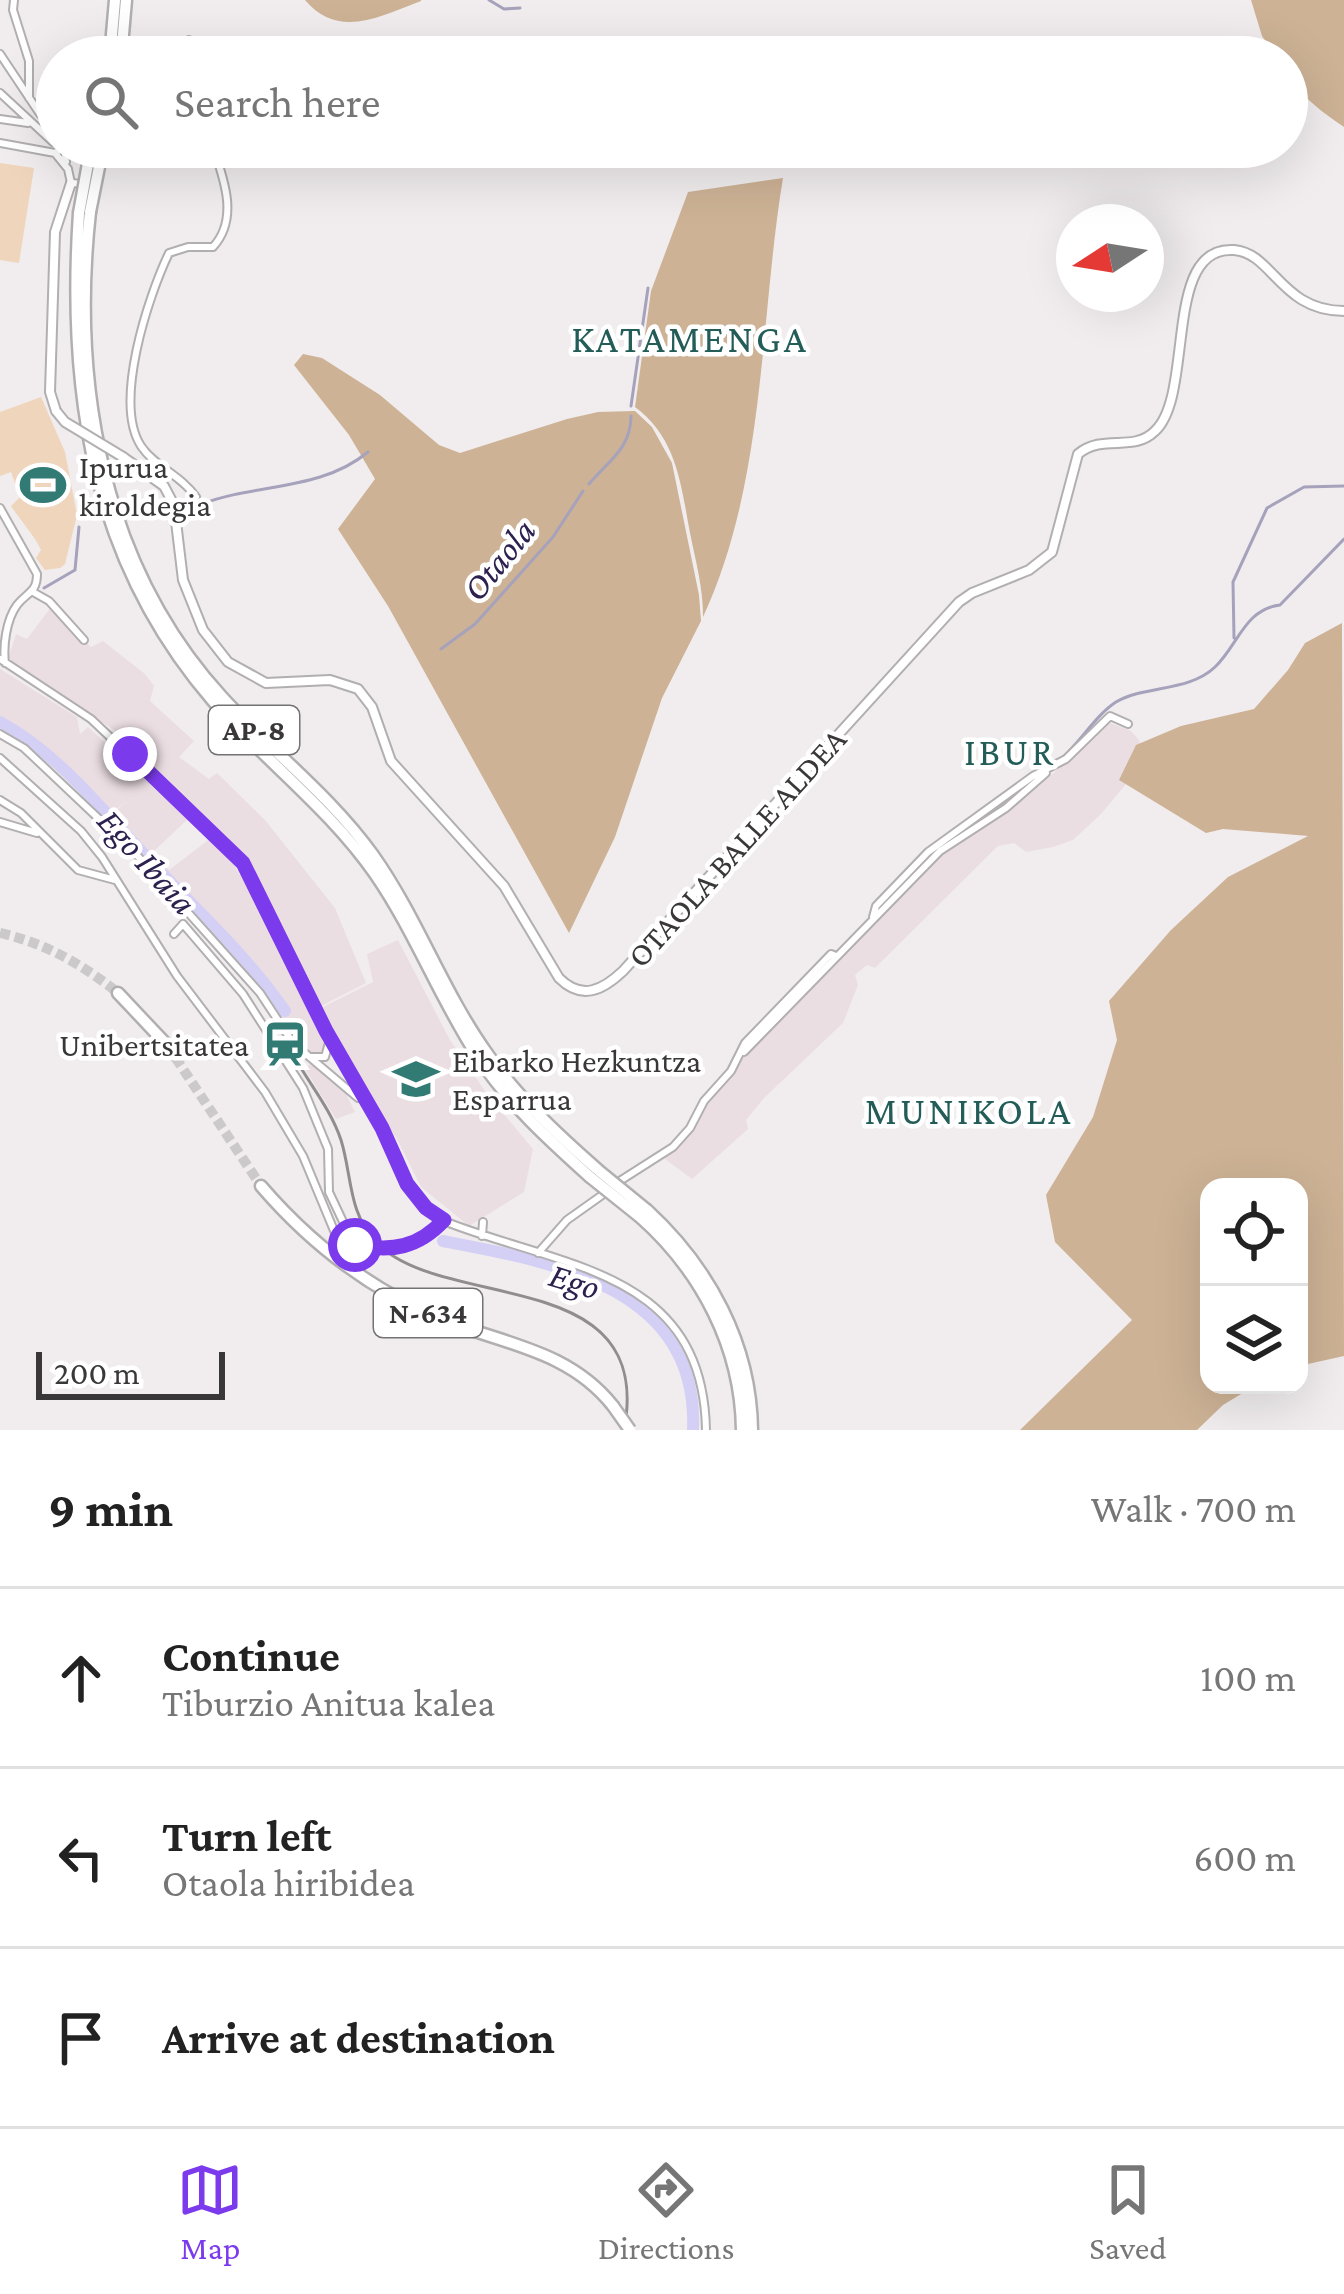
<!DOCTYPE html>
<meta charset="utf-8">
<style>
:root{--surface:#fff;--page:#f6f6f6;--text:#222;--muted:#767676;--line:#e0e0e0;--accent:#7c3aed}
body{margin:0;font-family:"Crimson Pro",serif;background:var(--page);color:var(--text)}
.controls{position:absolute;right:36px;bottom:36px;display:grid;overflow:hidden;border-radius:24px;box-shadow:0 12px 48px #0002}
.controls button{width:108px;height:108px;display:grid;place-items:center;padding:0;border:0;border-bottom:3px solid var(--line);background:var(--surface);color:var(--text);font:60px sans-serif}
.compass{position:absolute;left:1056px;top:204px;width:108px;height:108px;border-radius:50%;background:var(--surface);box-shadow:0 12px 48px #0002;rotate:258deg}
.scale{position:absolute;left:36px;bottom:30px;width:189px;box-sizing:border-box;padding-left:12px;border:6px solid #393738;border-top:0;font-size:33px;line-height:42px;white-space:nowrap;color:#393738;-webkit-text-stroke:9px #fff;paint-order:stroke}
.stop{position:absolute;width:36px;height:36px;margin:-27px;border:9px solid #7c3aed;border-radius:50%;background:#fff}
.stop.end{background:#7c3aed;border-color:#fff;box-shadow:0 3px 12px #0008}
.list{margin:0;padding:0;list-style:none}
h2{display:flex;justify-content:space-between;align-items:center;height:156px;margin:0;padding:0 48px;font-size:51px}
h2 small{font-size:39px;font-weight:400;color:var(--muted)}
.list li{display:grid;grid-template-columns:78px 1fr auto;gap:36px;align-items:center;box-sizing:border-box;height:180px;padding:0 48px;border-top:3px solid var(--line)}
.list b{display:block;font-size:45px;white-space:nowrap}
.list p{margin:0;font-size:39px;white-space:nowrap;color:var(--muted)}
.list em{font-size:39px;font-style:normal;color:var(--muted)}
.icon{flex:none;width:66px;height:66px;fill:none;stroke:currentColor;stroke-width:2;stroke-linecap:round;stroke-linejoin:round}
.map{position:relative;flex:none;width:1344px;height:1430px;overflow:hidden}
.search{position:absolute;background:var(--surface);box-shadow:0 12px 48px #0002;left:36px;right:36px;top:36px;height:132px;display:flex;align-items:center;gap:30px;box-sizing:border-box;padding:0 42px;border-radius:66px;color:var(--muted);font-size:45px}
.sheet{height:696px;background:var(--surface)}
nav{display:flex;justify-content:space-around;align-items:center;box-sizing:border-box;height:168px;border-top:3px solid var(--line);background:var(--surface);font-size:33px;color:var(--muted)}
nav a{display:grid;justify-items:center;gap:6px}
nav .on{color:var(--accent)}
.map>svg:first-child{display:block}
.built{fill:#ebdee2}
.green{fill:#eed5bb}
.forest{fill:#cdb295}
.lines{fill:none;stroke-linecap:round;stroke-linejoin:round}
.stream{stroke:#a6a2bc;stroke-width:3}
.river{stroke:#d4d0f5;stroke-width:12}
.highway-tunnel{stroke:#ccc9ca;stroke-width:10;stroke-dasharray:10 5;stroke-linecap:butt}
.minor-casing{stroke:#b2afb0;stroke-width:10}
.major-casing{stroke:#b2afb0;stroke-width:12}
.highway-casing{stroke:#b2afb0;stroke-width:15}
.minor{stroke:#fff;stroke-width:6}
.major{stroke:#fff;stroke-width:8}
.highway{stroke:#fff;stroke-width:10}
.rail{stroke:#908d8e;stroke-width:3}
.minor-bridge-casing{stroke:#b2afb0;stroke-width:10;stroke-linecap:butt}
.major-bridge-casing{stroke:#b2afb0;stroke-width:12;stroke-linecap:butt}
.highway-bridge-casing{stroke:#b2afb0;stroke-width:15;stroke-linecap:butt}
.minor-bridge{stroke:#fff;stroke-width:6}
.major-bridge{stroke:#fff;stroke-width:8}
.highway-bridge{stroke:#fff;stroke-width:10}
.route{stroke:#7c3aed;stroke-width:15}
.labels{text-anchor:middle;stroke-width:9;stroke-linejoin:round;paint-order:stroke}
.shield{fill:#fff;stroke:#747374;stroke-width:3}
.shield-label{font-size:30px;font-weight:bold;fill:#393738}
.poi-label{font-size:33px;fill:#393738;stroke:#fff;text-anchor:start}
.street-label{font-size:33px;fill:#393738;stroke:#fff}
.water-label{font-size:36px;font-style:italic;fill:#2c214f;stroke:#fff}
.quarter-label{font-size:39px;letter-spacing:3px;fill:#245d58;stroke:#fff}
</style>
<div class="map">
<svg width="1344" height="1430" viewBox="0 0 1344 1430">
<rect width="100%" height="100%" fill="#f1edee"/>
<!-- built -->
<path class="built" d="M51,607l40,40 12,-6 42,33 9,12 -4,15 44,40 -15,16 30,22 8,-6 48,47 70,88 31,75 -45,23 -58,-119 -32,-46 -117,-111 -102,-68 -3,-6 7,-22 11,5z
M0,669l77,48 3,17 8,-7 100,92 -35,33 16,18 42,-32 16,16 27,44 71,148 -1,8 -15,-2 -27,-35 7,-4 -36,-50 -99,-105 -44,-41 16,-16 -14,12 -73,-70 -39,-27z
M1110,723l21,8 8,9 6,21 -44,53 -28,26 -20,7 -27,5 -12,-9 -16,3 -123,122 -8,-3 -12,10 3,10 -15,38 -79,75 -18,22 2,9 -56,50 -31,-23 13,-8 30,-47 64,-70 172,-180 90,-57z
M398,940l52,100 37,54 46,55 -9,43 -55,34 -48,-39 -24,-48 -52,-78 -28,-51 56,-28 -6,-28z
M310,1064l32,22 13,26 -19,7 -31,-50z"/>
<!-- green -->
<path class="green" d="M0,163l34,5 -15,95 -19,-3z
M41,397l24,55 12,63 -12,49 -5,4 -15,2 -9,-12 5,-8c-4,-11 -23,-33 -30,-44l9,-9 -9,-25 -11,4v-64z"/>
<!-- forest -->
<path class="forest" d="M305,0h116v1c-40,15 -83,39 -116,-1z
M1251,0h93v127c-24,-17 -57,-38 -57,-70h-10l-15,-21z
M783,178c-24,146 -17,303 -80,439 0,-30 -7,-54 -13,-84 -9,-48 -13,-95 -55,-126l16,-116 37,-99z
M303,354l19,4 58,37 59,50 21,8 107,-34 31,-7 37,-1 17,16 20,36 27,132 2,26 -39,77 -47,139 -46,96 -181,-327 -50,-77 37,-50 -26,-44 -55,-70z
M1342,623l2,733 -45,10v-179h-90v198h47l-33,20 -26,25h-177l112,-110 -77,-78 -9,-47 47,-78 24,-77 -8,-39 62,-71 57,-53 80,-41 -85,-7 -17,4 -87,-53 17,-35 45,-19 73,-17 34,-39 17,-27z"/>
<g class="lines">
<!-- stream -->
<path class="stream" d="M489,0l15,9 16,-1
M631,406l17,-118
M589,484c18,-22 42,-35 42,-68
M202,504c55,-21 119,-13 166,-52
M44,588l31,-18 4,-43
M1234,638l-1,-56 34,-74 37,-21 40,-1
M441,649l34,-25 78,-87 30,-46
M1063,757c18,-16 33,-42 53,-55 29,-17 73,-10 99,-35 23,-22 30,-58 65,-62l64,-66"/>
<!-- river -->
<path class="river" d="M0,722c61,33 108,95 155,144 45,48 93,91 130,145
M443,1241c111,21 256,46 250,189"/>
<!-- highway-tunnel -->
<path class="highway-tunnel" d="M0,933c45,10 82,31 118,60
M167,1045l94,141"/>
<!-- minor casing -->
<g class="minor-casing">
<path id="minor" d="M14,0l-1,10 16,51v37
M0,54l40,60 17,18
M184,57l5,-17
M0,93l53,49
M0,119l28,4
M0,143l55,10 13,16 3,14 13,1
M55,153l9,-6 2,15
M174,505l12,1 10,-9c-14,-21 -42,-31 -55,-51 -28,-43 7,-149 28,-193l19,-6h25c26,-28 11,-68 0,-100
M0,508l37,66c0,19 -10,18 -20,31 -11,15 -14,41 -12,58
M33,592l16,9 35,39
M0,659l91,60 152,144 83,168 56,97 25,56 19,23 23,16c117,45 254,49 257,207
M0,734l24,14 110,104 126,141 33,50 65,55
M0,758l81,73 21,26 75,119 88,116 38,64 32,77 11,10 26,5
M0,800l21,13 57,57 37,10
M0,822l37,11
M873,917l3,-11 52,-54 105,-76 33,-17 44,-43 18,8
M174,934l9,-10 60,70 60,94 25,61 1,43 24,51
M744,1052l196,-201 66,-43 40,-35
M310,1057h15l5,-18
M615,1184l58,-37 17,-19 14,-27 27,-30 14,-28 86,-89 5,2
M482,1236l1,-14
M387,1248l32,-7 25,-20
M538,1253l29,-33 38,-27"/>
</g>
<!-- major casing -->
<g class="major-casing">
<path id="major" d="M56,411l-6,-19 5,-160 16,-49
M123,457l41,29 10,19 9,75 20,50 25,32 38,21 64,-3 28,9 14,18 19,54 113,125 55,92c23,23 44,12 64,-7l336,-369 13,-9 57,-23 23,-18 26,-98c26,-21 55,-1 77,-23 40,-37 7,-186 79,-181 39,3 47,61 110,61"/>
</g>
<!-- highway casing -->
<g class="highway-casing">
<path id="highway" d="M110,57l5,-57
M121,57l5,-57
M90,212c-19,172 12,354 132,485 49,54 108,98 151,158 44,62 69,135 113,197 31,45 71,82 112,118
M79,213c-12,179 13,348 134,488 52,60 116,107 162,173 40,58 65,125 103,183 31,47 71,83 112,120
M118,993l49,52
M261,1186c49,57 110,104 180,133 62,25 128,31 172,87
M647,1210c62,57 104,134 105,220
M640,1217c61,54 101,130 102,213"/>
</g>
<!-- minor -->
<use href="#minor" class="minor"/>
<!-- major -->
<use href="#major" class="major"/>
<!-- highway -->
<use href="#highway" class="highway"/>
<!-- rail -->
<path class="rail" d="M301,1068c14,23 31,45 40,72 11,35 7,73 35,102 66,71 280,21 248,188"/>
<!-- minor-bridge casing -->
<g class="minor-bridge-casing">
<path id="minor-bridge" d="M372,1248h15"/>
</g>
<!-- major-bridge casing -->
<g class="major-bridge-casing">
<path id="major-bridge" d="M56,411l9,11 58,35"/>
</g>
<!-- highway-bridge casing -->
<g class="highway-bridge-casing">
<path id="highway-bridge" d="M90,212l13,-65
M79,213l12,-66
M598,1170l49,40
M590,1177l50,40
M613,1406l17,24"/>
</g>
<!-- minor-bridge -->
<use href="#minor-bridge" class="minor-bridge"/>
<!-- major-bridge -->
<use href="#major-bridge" class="major-bridge"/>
<!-- highway-bridge -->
<use href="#highway-bridge" class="highway-bridge"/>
</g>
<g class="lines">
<!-- route -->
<path class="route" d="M130,754l113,109 83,168 56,97 25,56 19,24 18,12c-26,28 -52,32 -89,25"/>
</g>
<!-- icons -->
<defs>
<g id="stadium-bare" transform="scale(3.6)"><path d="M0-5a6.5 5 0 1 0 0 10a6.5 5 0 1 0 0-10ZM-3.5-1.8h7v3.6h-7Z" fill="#327a74" stroke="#fff" stroke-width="2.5" paint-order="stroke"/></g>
<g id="station-bare" transform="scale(3.6)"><path d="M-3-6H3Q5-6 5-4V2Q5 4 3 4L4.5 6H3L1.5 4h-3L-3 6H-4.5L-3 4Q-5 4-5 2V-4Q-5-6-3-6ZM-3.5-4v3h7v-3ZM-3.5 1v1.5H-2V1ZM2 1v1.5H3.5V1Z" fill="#327a74" stroke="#fff" stroke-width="2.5" paint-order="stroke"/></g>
<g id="university-bare" transform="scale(3.6)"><path d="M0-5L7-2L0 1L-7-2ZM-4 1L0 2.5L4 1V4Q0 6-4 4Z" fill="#327a74" stroke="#fff" stroke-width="2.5" paint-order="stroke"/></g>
</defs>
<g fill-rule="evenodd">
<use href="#stadium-bare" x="43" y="485"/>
<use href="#station-bare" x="285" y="1044"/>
<use href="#university-bare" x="416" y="1079"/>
</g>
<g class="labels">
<!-- shield labels -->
<g class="shield">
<rect x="209" y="706" width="90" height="48" rx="9"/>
<rect x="374" y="1289" width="108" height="48" rx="9"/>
</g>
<g class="shield-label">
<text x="254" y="740">AP-8</text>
<text x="428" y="1323">N-634</text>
</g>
<!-- poi labels -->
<g class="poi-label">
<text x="79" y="478">Ipurua<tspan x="79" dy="38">kiroldegia</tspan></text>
<text x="249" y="1056" text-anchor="end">Unibertsitatea</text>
<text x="452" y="1072">Eibarko Hezkuntza<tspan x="452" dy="38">Esparrua</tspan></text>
</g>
<!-- street labels -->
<g class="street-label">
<text transform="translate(736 847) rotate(-48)" y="12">OTAOLA BALLE ALDEA</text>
</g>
<!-- water labels -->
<g class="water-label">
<text transform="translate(498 559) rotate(-51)" y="13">Otaola</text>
<text transform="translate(148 861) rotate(48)" y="13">Ego Ibaia</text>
<text transform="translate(575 1280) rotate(17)" y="13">Ego</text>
</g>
<!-- quarter labels -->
<g class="quarter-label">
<text x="690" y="352">KATAMENGA</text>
<text x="1010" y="765">IBUR</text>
<text x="969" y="1124">MUNIKOLA</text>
</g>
</g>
</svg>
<div class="controls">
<button><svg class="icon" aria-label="locate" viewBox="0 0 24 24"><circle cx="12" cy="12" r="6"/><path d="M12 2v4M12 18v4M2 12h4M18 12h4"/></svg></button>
<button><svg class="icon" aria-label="layers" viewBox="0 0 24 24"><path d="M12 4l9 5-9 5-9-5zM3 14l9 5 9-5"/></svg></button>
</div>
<svg class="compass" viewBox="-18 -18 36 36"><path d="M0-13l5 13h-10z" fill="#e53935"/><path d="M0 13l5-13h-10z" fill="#767676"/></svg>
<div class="scale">200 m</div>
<div class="stop" style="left:355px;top:1245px"></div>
<div class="stop end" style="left:130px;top:754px"></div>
<div class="search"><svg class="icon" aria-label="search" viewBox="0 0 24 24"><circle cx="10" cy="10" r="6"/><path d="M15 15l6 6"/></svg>Search here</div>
</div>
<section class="sheet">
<h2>9 min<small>Walk · 700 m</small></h2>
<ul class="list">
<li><svg class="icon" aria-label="ahead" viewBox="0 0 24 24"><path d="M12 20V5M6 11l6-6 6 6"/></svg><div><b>Continue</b><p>Tiburzio Anitua kalea</p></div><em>100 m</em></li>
<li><svg class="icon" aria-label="left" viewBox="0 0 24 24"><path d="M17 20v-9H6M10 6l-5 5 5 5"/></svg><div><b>Turn left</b><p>Otaola hiribidea</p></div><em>600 m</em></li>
<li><svg class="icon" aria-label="arrive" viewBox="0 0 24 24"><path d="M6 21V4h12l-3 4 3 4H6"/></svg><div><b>Arrive at destination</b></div></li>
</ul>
</section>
<nav>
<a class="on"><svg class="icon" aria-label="map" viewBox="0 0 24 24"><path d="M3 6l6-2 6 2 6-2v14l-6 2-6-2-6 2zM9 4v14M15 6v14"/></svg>Map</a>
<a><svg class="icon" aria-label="directions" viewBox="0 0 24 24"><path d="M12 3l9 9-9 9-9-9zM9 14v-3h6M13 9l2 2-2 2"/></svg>Directions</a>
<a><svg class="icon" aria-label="saved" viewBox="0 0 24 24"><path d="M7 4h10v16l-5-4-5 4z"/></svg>Saved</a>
</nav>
